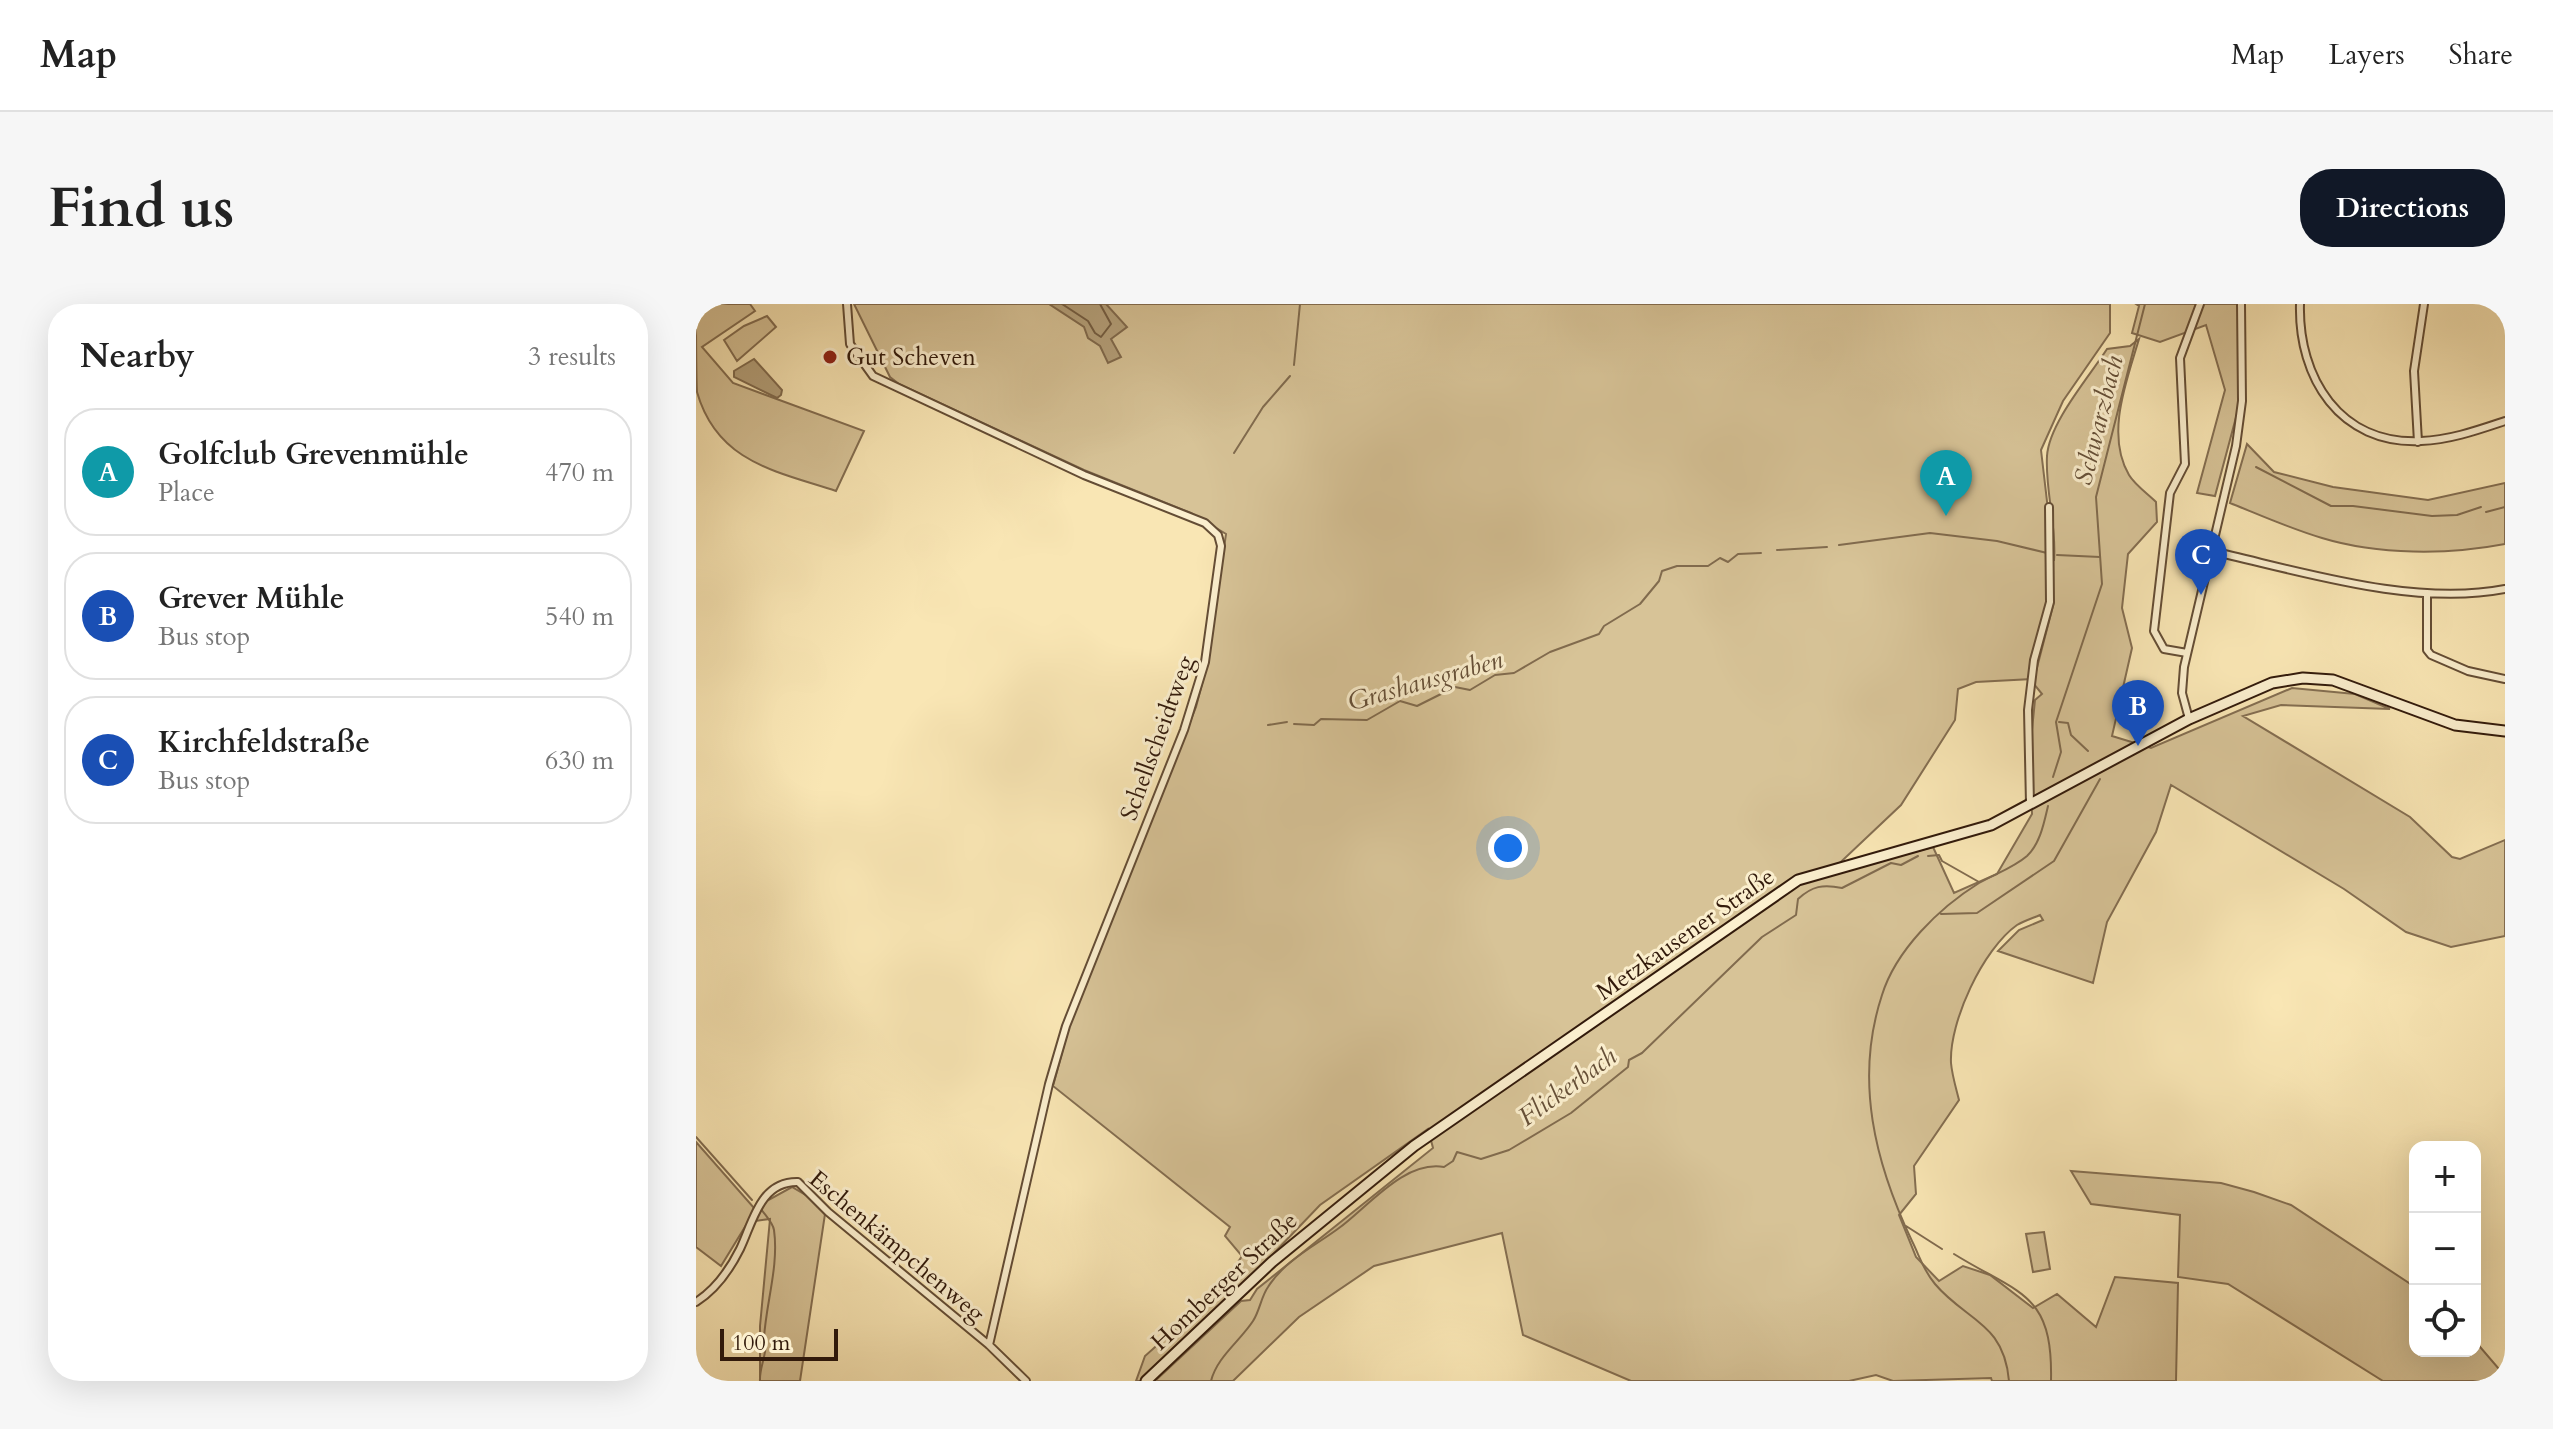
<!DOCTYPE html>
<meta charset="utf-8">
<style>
:root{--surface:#fff;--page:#f6f6f6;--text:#222;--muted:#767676;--line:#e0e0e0;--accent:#111827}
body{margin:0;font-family:Cardo,serif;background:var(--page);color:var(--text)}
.controls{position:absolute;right:24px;bottom:24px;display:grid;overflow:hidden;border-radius:16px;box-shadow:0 8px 32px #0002}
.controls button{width:72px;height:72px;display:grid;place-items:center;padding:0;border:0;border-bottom:2px solid var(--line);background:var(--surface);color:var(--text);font:40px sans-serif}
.scale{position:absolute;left:24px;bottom:20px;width:118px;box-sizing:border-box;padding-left:8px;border:4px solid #321a0b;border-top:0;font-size:22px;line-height:28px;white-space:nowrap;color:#321a0b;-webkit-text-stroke:6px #fbefce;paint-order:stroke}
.you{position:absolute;left:812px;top:544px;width:28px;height:28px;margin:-20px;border:6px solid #fff;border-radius:50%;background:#1a73e8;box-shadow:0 0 0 12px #1a73e833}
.badge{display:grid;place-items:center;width:52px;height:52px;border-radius:50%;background:var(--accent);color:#fff;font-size:26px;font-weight:700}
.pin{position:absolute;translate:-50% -66px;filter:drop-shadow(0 2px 4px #0008)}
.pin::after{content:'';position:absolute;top:42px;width:28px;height:24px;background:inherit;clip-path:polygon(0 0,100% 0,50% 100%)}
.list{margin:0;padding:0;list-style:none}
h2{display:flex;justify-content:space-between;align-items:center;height:104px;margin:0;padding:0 32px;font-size:34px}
h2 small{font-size:26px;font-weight:400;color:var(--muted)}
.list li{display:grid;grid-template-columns:52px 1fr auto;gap:24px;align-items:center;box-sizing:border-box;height:128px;margin:0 16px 16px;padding:0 16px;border:2px solid var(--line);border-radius:32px}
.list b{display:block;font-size:30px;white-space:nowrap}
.list p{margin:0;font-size:26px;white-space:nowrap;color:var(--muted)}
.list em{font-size:26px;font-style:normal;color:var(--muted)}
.icon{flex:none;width:44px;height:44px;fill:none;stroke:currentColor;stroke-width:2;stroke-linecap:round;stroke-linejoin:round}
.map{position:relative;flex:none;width:1809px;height:1077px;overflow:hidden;border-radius:32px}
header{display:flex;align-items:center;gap:48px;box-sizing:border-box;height:112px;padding:0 40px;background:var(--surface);border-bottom:2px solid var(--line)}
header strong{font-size:38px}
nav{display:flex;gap:44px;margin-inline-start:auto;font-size:28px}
.intro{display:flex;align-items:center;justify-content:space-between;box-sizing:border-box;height:192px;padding:0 48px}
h1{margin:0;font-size:56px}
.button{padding:20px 36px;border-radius:32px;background:var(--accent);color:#fff;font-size:28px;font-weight:700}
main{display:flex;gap:48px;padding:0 48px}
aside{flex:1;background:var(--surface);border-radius:32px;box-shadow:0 8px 32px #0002}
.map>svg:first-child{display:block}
.green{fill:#d7c397;stroke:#846e51;stroke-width:2;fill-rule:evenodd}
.water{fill:#b5a17b;stroke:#816b4e;stroke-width:2}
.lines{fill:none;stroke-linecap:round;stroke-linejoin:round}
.shore{stroke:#745e43;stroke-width:2}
.stream{stroke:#816b4e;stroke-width:2}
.minor-casing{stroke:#644d35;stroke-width:10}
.secondary-casing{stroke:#321a0b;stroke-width:13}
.minor{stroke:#fbefce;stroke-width:6}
.secondary{stroke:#fbefce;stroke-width:9}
.poi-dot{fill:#8f2418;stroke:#fbefce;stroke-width:3}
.labels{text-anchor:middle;stroke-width:6;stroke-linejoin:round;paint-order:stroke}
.poi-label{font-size:24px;fill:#321a0b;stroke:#fbefce;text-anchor:start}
.street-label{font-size:24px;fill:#321a0b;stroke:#fbefce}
.water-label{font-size:26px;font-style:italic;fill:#665038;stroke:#fbefce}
</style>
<header>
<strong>Map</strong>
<nav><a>Map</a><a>Layers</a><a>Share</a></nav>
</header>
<div class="intro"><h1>Find us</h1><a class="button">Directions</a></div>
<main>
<aside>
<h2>Nearby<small>3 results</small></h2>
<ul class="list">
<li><span class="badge" style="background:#0f9aa8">A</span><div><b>Golfclub Grevenmühle</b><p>Place</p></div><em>470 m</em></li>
<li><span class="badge" style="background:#1a4fb4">B</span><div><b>Grever Mühle</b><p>Bus stop</p></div><em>540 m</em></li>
<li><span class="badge" style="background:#1a4fb4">C</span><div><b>Kirchfeldstraße</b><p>Bus stop</p></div><em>630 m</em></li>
</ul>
</aside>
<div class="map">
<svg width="1809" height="1077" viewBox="0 0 1809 1077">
<rect width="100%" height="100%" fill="#f9e6b4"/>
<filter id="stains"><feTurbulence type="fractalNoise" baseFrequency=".0025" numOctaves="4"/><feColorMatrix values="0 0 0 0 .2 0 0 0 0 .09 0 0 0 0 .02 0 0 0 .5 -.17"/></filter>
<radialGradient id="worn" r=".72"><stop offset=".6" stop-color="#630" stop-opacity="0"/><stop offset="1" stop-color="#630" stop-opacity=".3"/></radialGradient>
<!-- green -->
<path class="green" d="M0,0h54l5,7 -53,36 31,36 131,48 -28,60c-61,-20 -119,-29 -139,-99 -1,-22 -1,-64 -1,-88z
M158,0h1256v29l-47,68 -22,49 13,111c3,-35 -9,-70 -7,-105 2,-33 42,-79 60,-107l23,-3 9,-7c-12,41 -34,95 -10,136 6,10 19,19 27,27l1,20 -29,32 -6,54 10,40 -20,88 39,12 141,-60 63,6 35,15 -109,-4 -38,11 167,101 42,40 8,2 45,-19v96l-54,11 -45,-15 -62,-43 -173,-104 -15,47 -49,90 -14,61 -95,-32 21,-21 24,-10 -3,-5c-7,3 -16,6 -23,10 -34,24 -68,97 -66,138 1,12 5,25 8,37l-45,66 2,28 -17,21 17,42 23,24 24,-15 27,9 43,33 24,-14 39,33 19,-50 63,6 -2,98h-184l-1,-3 -98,3 -17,-6 -27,6h-218l-108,-46 -21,-102 -128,33 -75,51 -66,64h-78l86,-80 9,-1 7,-11 176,-141 -5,-19 -108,76 -87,91 -92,85h-5l9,-25 75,-67 22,-33 -17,-20 5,-9 -177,-141 16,-59 127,-320 12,-46 18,-127 -35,-21 -107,-43 -185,-86 -9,-7zM1358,298l-21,81 9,11 -7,6 -5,50 2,64 -35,60 -43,19 -21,-46 -105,27 73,-69 54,-85 3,-31 18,-7 56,-3z
M1440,0h102l1,102 -24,90 -18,-3 28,-103 -19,-65 -46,17 -28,-9 7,-27z
M71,12l9,11 -39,34 -13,-21 20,-14z
M1551,140l27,28 59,15 95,13 77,-17v61c-57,11 -127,11 -183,-6 -31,-9 -62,-23 -92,-35z
M0,838l58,66 38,-21 22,13 11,14 -25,167h-40v-55l10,-107 -22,3 -27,44 -25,-19z
M1375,867l150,12 33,9 37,13 124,82v64h60v-10l30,35v5h-122l-155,-97 -50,-7 2,-62 -89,-11z
M1348,928l6,37 -17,3 -7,-38z"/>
<!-- water -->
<path class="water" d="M353,0h57l21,23 -16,12 10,18 -13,6 -8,-17 -12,-8 -4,-11z
M58,55l28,31 -1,5 -4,3 -43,-21v-6z"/>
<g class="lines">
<!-- shore -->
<path class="shore" d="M366,0l26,17 7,12 6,4 10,-13 -11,-20"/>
<!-- stream -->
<path class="stream" d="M598,61l6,-61
M538,149l29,-46 27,-31
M1560,163l75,39h22l79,10 25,-1 24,-8
M1790,208l19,-5
M1143,241l91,-12 67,8 50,12
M1081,246l50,-3
M1361,251l43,2
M1363,418l9,1 3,12 17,16
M598,420l20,1 7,-6 46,1 33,-19 17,5 38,-19 15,3 25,-15 19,-2 36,-21 49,-18 5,-8 36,-22 19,-23 3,-10 15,-5h31l12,-8 8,4 10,-8 23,-1
M572,421l19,-3
M1357,473l8,-25 -5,-30 46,-138 -6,-87 49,-193
M1232,552l11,-1 3,6 37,21
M1245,610l36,-1 77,-52 46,-82
M0,833l56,63
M1210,922l36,23
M1258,950c66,41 99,38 97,127
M64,1077c-1,-15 9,-29 4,-43 2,-35 15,-72 10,-108 -1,-7 -9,-15 -13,-21
M515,1077c6,-24 29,-40 42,-60 7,-11 8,-24 15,-34 17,-27 47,-41 71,-59 29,-21 65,-68 105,-61l9,-6 4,-9 24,7 28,-9 62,-37 57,-46 1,-7 13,-7 120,-116 34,-22 2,-16c14,-13 25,-15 44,-11l49,-25 10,2 17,-9
M1313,1077c-5,-59 -43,-60 -74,-97 -12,-14 -15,-27 -23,-43 -37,-78 -58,-161 -30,-246 14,-45 57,-87 97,-112 16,-9 34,-15 48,-27 13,-12 17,-33 21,-50"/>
<!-- minor casing -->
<g class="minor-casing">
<path id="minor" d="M151,0l3,40 23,32 211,99 121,48 13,12 3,11 -16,116 -21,68 -118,296 -17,58 -60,261
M1604,0c-2,74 40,141 121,137 29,-1 57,-11 84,-20
M1722,138l-4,-71 10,-67
M1515,247c90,20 202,56 294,38
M1731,289v57l4,5 37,16 37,8
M1491,349l-23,-4 -10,-18 16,-138 15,-29 -5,-106 20,-54
M1493,415l-7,-26 2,-26 52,-221 6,-45 -1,-97
M1334,500l-2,-94 6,-50 16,-58 -1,-95
M0,998c19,-12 34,-33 44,-53 13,-27 20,-68 58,-67l30,30 161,133 37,36"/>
</g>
<!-- secondary casing -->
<g class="secondary-casing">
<path id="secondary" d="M450,1077l126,-119 142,-116 384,-266 193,-55 198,-106 83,-36 31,-5 30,2 122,45 50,6"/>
</g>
<!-- minor -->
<use href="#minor" class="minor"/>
<!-- secondary -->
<use href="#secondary" class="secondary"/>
</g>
<!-- markers -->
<circle class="poi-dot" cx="134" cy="53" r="8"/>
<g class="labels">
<!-- poi labels -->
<g class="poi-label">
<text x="150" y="61">Gut Scheven</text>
</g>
<!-- street labels -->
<g class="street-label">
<text transform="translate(461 434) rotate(-70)" y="8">Schellscheidtweg</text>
<text transform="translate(989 630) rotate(-35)" y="8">Metzkausener Straße</text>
<text transform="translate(201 942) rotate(40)" y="8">Eschenkämpchenweg</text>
<text transform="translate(528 977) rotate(-43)" y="8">Homberger Straße</text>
</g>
<!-- water labels -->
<g class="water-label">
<text transform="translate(1402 116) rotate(-76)" y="9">Schwarzbach</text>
<text transform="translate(729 376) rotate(-16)" y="9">Grashausgraben</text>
<text transform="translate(871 782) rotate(-36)" y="9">Flickerbach</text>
</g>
</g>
<rect width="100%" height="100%" filter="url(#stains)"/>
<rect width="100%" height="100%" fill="url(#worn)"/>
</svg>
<div class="controls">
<button>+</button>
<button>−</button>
<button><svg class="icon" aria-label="locate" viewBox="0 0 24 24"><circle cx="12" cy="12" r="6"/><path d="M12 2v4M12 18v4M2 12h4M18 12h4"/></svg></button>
</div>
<div class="scale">100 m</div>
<div class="you"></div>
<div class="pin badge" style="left:1250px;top:212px;background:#0f9aa8">A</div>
<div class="pin badge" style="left:1442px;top:442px;background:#1a4fb4">B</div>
<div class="pin badge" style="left:1505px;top:291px;background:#1a4fb4">C</div>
</div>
</main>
